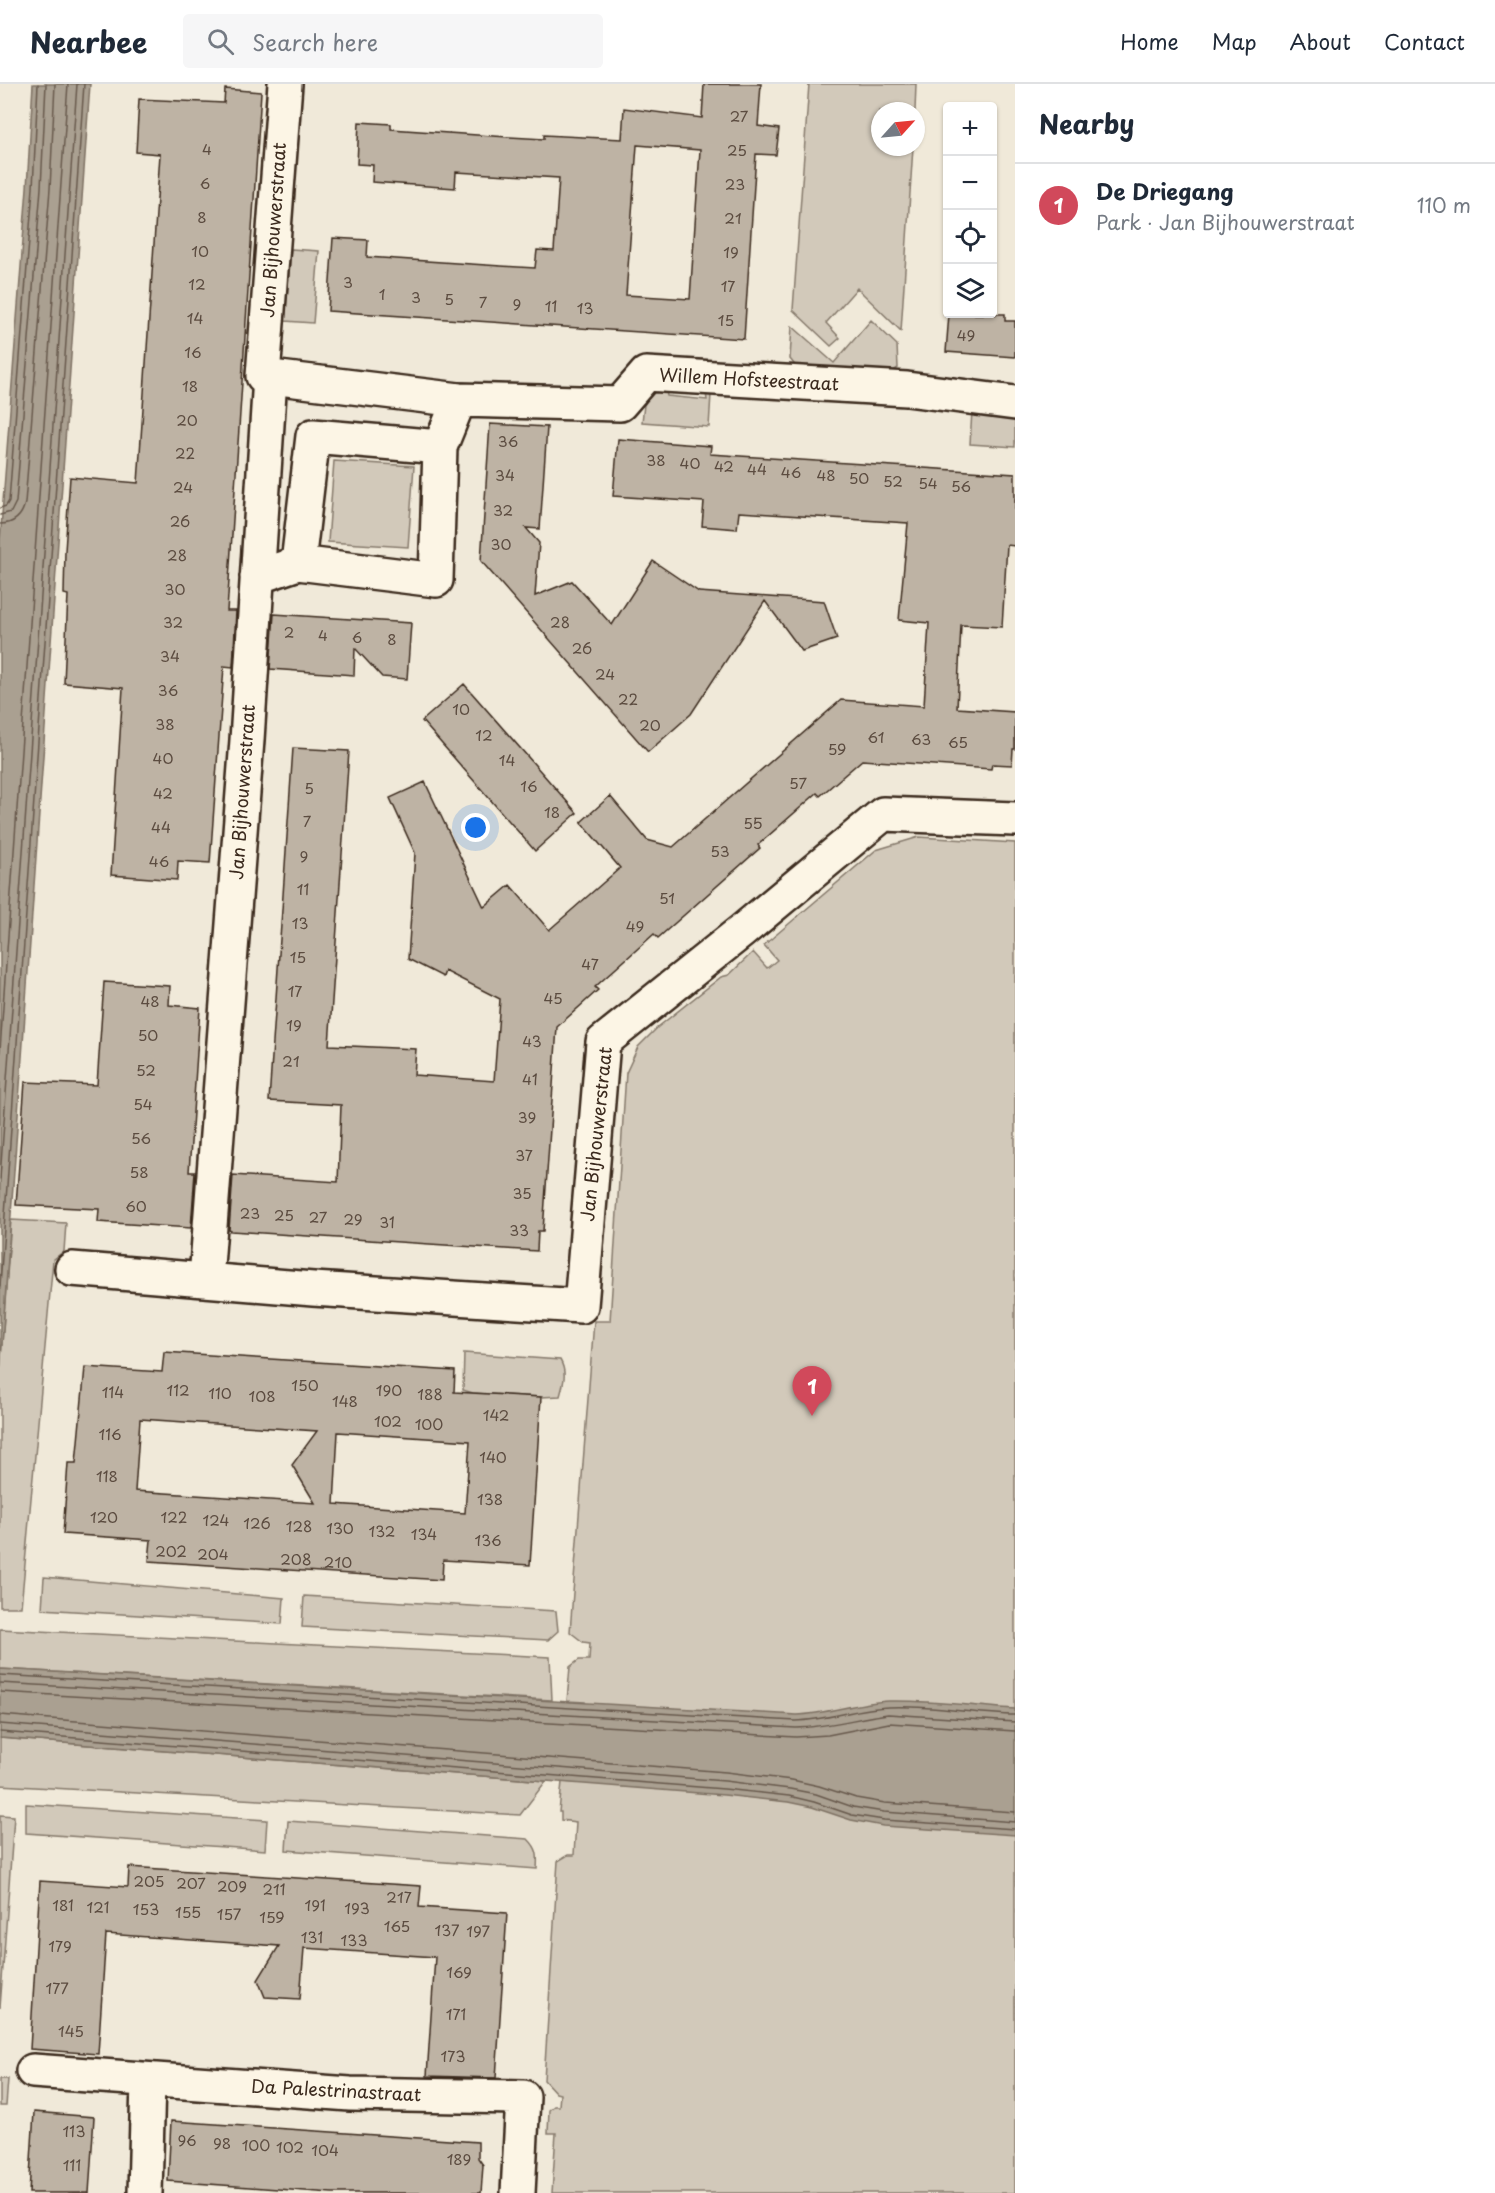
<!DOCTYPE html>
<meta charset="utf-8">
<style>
:root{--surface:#fff;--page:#f6f6f7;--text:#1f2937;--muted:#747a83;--line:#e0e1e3;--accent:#d1495b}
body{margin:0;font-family:"Playpen Sans",sans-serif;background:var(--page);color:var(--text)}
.controls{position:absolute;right:18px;top:18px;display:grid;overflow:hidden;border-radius:6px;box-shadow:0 2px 4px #0004}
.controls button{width:54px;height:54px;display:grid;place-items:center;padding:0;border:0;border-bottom:2px solid var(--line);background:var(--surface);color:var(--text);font:30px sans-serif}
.compass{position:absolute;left:871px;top:18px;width:54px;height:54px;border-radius:50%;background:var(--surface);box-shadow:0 2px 4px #0004;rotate:63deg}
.you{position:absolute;left:476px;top:744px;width:21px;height:21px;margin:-15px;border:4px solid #fff;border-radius:50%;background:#1a73e8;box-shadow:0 0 0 9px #1a73e833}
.badge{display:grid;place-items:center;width:39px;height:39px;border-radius:50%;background:var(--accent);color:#fff;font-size:20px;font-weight:700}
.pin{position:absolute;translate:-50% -50px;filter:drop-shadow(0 2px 3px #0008)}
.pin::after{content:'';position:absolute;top:32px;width:21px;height:18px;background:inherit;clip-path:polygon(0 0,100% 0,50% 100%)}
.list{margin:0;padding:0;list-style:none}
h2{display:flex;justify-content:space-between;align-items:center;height:78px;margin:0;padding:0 24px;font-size:26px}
h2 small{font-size:20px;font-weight:400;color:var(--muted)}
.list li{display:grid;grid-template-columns:39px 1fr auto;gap:18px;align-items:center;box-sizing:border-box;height:84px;padding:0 24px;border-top:2px solid var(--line)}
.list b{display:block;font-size:22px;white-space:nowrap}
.list p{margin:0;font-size:20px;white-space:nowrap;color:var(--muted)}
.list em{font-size:20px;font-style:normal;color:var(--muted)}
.icon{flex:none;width:33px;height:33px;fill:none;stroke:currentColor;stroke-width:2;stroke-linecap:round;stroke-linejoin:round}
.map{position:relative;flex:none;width:1015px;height:2109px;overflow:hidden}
header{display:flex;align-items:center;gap:36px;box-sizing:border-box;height:84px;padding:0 30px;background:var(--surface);border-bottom:2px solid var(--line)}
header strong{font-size:28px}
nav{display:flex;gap:33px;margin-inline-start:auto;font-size:21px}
.search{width:420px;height:54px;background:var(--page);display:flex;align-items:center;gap:15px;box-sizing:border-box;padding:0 21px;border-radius:6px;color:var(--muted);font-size:22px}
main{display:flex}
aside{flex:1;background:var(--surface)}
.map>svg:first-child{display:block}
.green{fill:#d2c9ba;stroke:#867a6c;stroke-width:1.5}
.water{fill:#aaa091;stroke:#7e7163;stroke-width:1.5}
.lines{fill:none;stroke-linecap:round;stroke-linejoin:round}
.shore{stroke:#67594c;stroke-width:1.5}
.building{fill:#beb3a4;stroke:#3b2a1e;stroke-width:1.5;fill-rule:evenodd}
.minor-casing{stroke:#3b2a1e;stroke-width:38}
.minor{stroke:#fcf5e5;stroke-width:33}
.labels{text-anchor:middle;stroke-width:4.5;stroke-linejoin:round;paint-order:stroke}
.number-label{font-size:15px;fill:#5c4c40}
.street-label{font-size:18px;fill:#3b2a1e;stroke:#fcf5e5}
</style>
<header>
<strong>Nearbee</strong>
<div class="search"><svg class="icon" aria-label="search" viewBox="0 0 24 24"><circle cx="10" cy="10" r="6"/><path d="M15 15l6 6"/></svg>Search here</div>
<nav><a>Home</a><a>Map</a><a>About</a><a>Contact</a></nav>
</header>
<main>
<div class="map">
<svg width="1015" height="2109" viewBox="0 0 1015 2109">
<rect width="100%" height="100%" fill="#f0e9d9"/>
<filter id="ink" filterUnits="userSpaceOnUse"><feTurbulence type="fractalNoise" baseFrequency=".0167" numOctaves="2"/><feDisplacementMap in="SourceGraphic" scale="12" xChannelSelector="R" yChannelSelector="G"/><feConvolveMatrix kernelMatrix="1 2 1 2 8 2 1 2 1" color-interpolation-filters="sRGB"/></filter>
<g filter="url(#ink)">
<!-- green -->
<path class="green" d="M809,0h107l-1,27h-35v36h33l-12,184 -44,-43 -31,35 14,15 -9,8 -38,-36z
M291,165l28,2 -6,72 -28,-2z
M871,236l26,25 1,23 -8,5 -92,-4 -8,-10 2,-33 42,37z
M653,306l13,1 1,5 40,4 -1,-7 5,1 -2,33 -67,-5 2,-17z
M972,327l43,2v34l-45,-3z
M334,377l80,5 -6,81 -80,-5z
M919,753l96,6v1350h-463l4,-60h-8l1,-23 5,-4h5l1,-12 -4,-1 -12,-13 14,-219 10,-6h6l2,-33 -15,-2v-8h-2l3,-30 16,1 7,-81 -18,-1 3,-34 9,-7h10l1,-17 -7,-1 -13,-10 24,-311h16l16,-248 12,-26 20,-20 63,-50 8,-2 24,-23 14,16 10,-8 -13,-15 112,-95z
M11,1136l55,3 -2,28 -11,9 -32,347h-21v-235z
M464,1269l96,7c7,12 4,22 0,36l-19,1 -68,-4 -10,-3z
M44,1493l240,21 -2,26 -240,-15z
M304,1512l252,15 2,20 -10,9 -246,-13z
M0,1545l550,28 2,43 -552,-31z
M0,1654l546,43 -26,34 -520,-30z
M26,1720l241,16 -2,30 -239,-17z
M0,1731l14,1 -14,192z
M288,1737l240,18c10,10 10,16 9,30l-251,-19z
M0,1995h8l-2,27h-6z"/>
<!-- water -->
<path class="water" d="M33,0h57l-90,1288v-831l27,-353z
M0,1585l797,46c31,-1 61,-13 92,-14 41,-1 85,5 126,8v126l-132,-9 -32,-6 -39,-13 -24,-5 -64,-7 -724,-57z"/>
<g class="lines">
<!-- shore -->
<path class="shore" d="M0,424l6,-2 3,-5 24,-313 5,-104
M0,431l11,-3 5,-10 25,-314 5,-104
M0,440c14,0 22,-8 25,-21l25,-314 5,-105
M0,966l68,-966
M0,1095l77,-1095
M0,1202l84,-1202
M0,1591l796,46c32,-1 61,-13 93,-14 42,-2 84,7 126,8
M0,1599l796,45c32,-1 61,-10 92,-14l127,8
M0,1608l796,45 32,-2 61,-12 126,8
M0,1631l726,57 66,8 27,6 37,12 29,5 130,9
M0,1640l725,57 65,8 26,5 37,13 31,5 131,10
M0,1648l724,57 65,7 25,6 38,13 32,5 131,9"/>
</g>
<!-- building -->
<path class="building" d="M704,0h57l-3,42 21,3 -3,26 -20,-1 -12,185 -416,-28 5,-73 35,2 -1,17 134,9 34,2 2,-18 17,1 5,-73 -103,-6 -1,16 -83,-6 1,-17 -16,-1 2,-42 32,2v5l86,6 67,4v-4l78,4 2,-31 78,10zM637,61l63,5 -10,149 -64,-4z
M225,5l36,3 -34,519h9l-3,56 -9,-1 -14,197 -32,-2 -1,19 -66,-5 12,-187 -59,-5 4,-88 -4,-1 1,-43 5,-74 68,6 22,-329 -24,-2 3,-53 85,4z
M949,230h56v7h10v36l-69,-5z
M490,340l57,3 -7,102 -14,-1 13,15 -4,53 37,-15 40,44 41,-64 46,31 125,9 13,38 -35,12 -37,-50 -74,113 -43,38 -167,-191z
M618,355l93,7 -1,8 305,20v72l-8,-1 -5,82 -41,-2 -4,83 58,4v37h-2l-1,16 -20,-1 -1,5 -129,-9 -42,36 -3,-3 -59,52 2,3 -102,90 -4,-4 -59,53 3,3 -41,37 -14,204h-5l-1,20 -306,-20 -2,-1 4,-55 105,7 3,-77 -72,-4 24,-353 56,3 -20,294 87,4 -2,26 80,6 6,-82 -55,-28 -2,6 -35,-18 7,-106 -25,-55 35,-16 59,125 26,-22 39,45 71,-62 -39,-46 29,-26 37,44 26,7 168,-147 83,6 5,-83 -30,-3 9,-97 -169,-11 -2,17 -35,-3 2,-24 -91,-6z
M274,530l137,9 -4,56 -25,-2 -27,-29 -1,27 -84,-6z
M464,600l113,129 -42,38 -113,-130z
M104,898l66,4 -1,19 31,3 -11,164h6l-4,56 -93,-6 1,-13 -83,-4 9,-123 72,3z
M164,1268l291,19 -1,21 87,5 -11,168 -87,-5 -1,20 -293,-19 2,-21 -88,-6 5,-71h8l9,-96 77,5zM140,1335l177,12 -25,34 23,38 -180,-12zM338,1348l132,9 -5,72 -131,-9z
M129,1783l292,19 -2,21 88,6 -11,165 -69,-2 8,-119 -131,-9 -4,51 -35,-2 -7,-17 21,-34 -173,-12 -8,120 -68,-5 10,-168 88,6z
M34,2028l60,5 -5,76h-60z
M171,2037l307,21v16l5,7 -2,28h-149l-164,-12z"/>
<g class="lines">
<!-- minor casing -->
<g class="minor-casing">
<path id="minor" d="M285,0l-22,292 196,24 161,4 26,-30 261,15 108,14
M298,479l15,-127 127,11
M257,493l41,-14 138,17 4,-133 19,-47
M72,1185l241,20 268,17 22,-264 139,-111 141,-117 132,5
M206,1195l41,-539 23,-363
M33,1987l317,23 173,3 -5,96
M145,2109l3,-112"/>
</g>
<!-- minor -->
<use href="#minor" class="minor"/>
</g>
</g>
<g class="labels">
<!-- number labels -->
<g class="number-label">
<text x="739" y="38">27</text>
<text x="207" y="71">4</text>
<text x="737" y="72">25</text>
<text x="205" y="105">6</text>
<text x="735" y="106">23</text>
<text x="202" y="139">8</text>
<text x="733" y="140">21</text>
<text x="200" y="173">10</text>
<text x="731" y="174">19</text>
<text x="348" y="204">3</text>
<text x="197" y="206">12</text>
<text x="728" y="208">17</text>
<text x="382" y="216">1</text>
<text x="416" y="219">3</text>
<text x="449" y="221">5</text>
<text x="483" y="224">7</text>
<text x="517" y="226">9</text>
<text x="551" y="228">11</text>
<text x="585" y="230">13</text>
<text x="195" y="240">14</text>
<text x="726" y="242">15</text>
<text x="966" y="257">49</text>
<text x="193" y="274">16</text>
<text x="190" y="308">18</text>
<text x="187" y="342">20</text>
<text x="508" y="363">36</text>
<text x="185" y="375">22</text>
<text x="656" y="382">38</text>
<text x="690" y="385">40</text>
<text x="724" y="388">42</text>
<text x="757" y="391">44</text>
<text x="791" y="394">46</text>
<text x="505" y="397">34</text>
<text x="826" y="397">48</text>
<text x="859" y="400">50</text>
<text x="893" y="403">52</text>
<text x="928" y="405">54</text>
<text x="961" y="408">56</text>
<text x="183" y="409">24</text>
<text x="503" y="432">32</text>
<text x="180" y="443">26</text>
<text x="501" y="466">30</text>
<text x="177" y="477">28</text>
<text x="175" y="511">30</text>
<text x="173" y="544">32</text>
<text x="560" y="544">28</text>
<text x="289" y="554">2</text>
<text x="323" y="557">4</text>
<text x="357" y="559">6</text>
<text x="392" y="561">8</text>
<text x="582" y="570">26</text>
<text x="170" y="578">34</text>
<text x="605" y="596">24</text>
<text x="168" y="612">36</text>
<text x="628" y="621">22</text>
<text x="461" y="631">10</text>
<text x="165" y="646">38</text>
<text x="650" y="647">20</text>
<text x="484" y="657">12</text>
<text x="876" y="659">61</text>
<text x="921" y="661">63</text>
<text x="958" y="664">65</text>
<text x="837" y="671">59</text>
<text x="163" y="680">40</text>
<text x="507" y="682">14</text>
<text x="798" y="705">57</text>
<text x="529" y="708">16</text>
<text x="309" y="710">5</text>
<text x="163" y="715">42</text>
<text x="552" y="734">18</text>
<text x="307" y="743">7</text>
<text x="753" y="745">55</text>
<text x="161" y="749">44</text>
<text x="720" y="773">53</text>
<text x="304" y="778">9</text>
<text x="159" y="783">46</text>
<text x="303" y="811">11</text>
<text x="667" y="820">51</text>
<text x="300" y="845">13</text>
<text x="635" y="848">49</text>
<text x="298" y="879">15</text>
<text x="590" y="886">47</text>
<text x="295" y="913">17</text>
<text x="553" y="920">45</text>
<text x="150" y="923">48</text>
<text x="294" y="947">19</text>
<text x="148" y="957">50</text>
<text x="532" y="963">43</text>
<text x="291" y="983">21</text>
<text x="146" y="992">52</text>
<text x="530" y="1001">41</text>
<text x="143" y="1026">54</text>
<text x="527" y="1039">39</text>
<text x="141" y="1060">56</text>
<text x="524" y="1077">37</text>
<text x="139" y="1094">58</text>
<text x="522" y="1115">35</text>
<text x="136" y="1128">60</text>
<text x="250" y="1135">23</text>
<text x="284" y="1137">25</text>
<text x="318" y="1139">27</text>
<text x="353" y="1141">29</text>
<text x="387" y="1144">31</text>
<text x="519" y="1152">33</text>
<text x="305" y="1307">150</text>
<text x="178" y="1312">112</text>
<text x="389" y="1312">190</text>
<text x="113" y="1314">114</text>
<text x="220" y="1315">110</text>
<text x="430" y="1316">188</text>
<text x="262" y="1318">108</text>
<text x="345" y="1323">148</text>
<text x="496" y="1337">142</text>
<text x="388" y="1343">102</text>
<text x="429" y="1346">100</text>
<text x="110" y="1356">116</text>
<text x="493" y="1379">140</text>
<text x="107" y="1398">118</text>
<text x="490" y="1421">138</text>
<text x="104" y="1439">120</text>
<text x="174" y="1439">122</text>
<text x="216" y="1442">124</text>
<text x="257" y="1445">126</text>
<text x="299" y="1448">128</text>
<text x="340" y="1450">130</text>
<text x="382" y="1453">132</text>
<text x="424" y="1456">134</text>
<text x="488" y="1462">136</text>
<text x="171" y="1473">202</text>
<text x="213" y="1476">204</text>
<text x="296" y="1481">208</text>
<text x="338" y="1484">210</text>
<text x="149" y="1803">205</text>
<text x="191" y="1805">207</text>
<text x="232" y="1808">209</text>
<text x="274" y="1811">211</text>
<text x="399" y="1819">217</text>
<text x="63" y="1827">181</text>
<text x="315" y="1827">191</text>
<text x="98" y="1829">121</text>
<text x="357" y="1830">193</text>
<text x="146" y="1831">153</text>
<text x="188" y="1834">155</text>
<text x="229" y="1836">157</text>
<text x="272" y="1839">159</text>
<text x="397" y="1848">165</text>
<text x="447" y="1852">137</text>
<text x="478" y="1853">197</text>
<text x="312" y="1859">131</text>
<text x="354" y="1862">133</text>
<text x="60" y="1868">179</text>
<text x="459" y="1894">169</text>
<text x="57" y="1910">177</text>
<text x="456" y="1936">171</text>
<text x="71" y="1953">145</text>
<text x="453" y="1978">173</text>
<text x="74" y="2053">113</text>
<text x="187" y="2062">96</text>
<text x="222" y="2065">98</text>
<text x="256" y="2067">100</text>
<text x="290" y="2069">102</text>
<text x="325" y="2072">104</text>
<text x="459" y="2081">189</text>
<text x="72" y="2087">111</text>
</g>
<!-- street labels -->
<g class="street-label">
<text transform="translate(274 146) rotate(-86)" y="6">Jan Bijhouwerstraat</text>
<text transform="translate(749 296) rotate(3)" y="6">Willem Hofsteestraat</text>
<text transform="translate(243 708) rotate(-86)" y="6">Jan Bijhouwerstraat</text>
<text transform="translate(597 1050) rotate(-84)" y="6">Jan Bijhouwerstraat</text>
<text transform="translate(336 2007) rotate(3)" y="6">Da Palestrinastraat</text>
</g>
</g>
</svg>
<div class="controls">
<button>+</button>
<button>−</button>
<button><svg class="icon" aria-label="locate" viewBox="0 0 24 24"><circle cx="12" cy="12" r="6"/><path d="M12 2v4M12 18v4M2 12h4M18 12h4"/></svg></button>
<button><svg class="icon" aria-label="layers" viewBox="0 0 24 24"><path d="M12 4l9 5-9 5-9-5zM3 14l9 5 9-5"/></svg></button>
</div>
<svg class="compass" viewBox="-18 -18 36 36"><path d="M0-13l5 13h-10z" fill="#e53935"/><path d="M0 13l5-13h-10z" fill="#747a83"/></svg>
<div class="you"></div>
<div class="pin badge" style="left:812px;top:1332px">1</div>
</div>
<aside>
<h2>Nearby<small></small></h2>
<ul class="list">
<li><span class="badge">1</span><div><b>De Driegang</b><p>Park · Jan Bijhouwerstraat</p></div><em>110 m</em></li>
</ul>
</aside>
</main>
